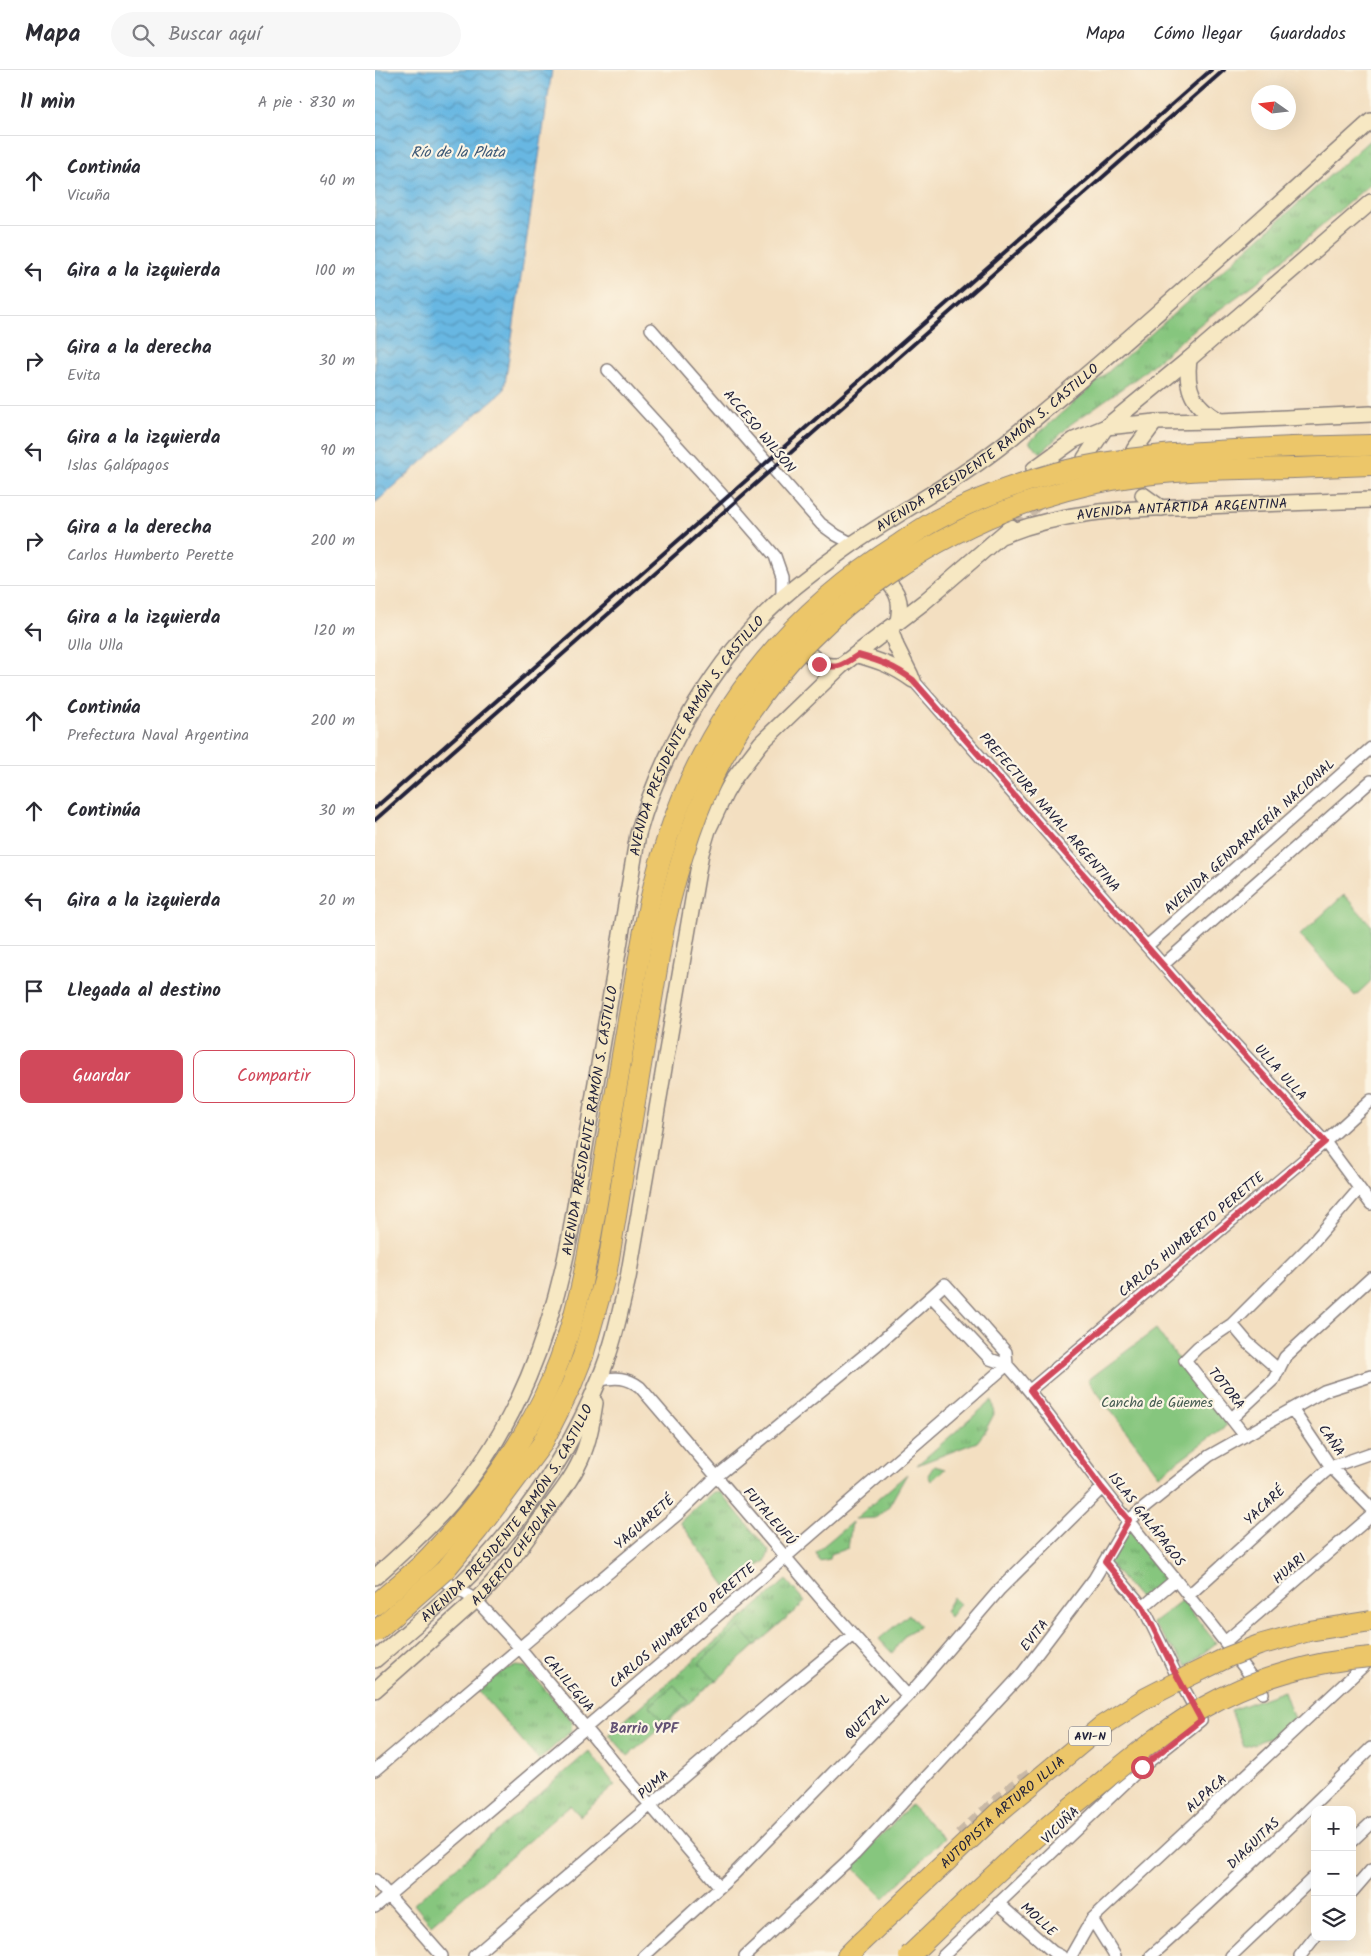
<!DOCTYPE html>
<html lang="es">
<meta charset="utf-8">
<style>
:root{--surface:#fff;--page:#f7f7f7;--text:#2b2b33;--muted:#7c7c81;--line:#e1e1e2;--accent:#d1495b}
body{margin:0;font-family:Kalam,sans-serif;background:var(--page);color:var(--text)}
.controls{position:absolute;right:15px;bottom:15px;display:grid;overflow:hidden;border-radius:10px;box-shadow:0 5px 20px #0002}
.controls button{width:45px;height:45px;display:grid;place-items:center;padding:0;border:0;border-bottom:1px solid var(--line);background:var(--surface);color:var(--text);font:25px sans-serif}
.compass{position:absolute;left:876px;top:15px;width:45px;height:45px;border-radius:50%;background:var(--surface);box-shadow:0 5px 20px #0002;rotate:284deg}
.stop{position:absolute;width:15px;height:15px;margin:-11px;border:4px solid #d1495b;border-radius:50%;background:#fff}
.stop.end{background:#d1495b;border-color:#fff;box-shadow:0 1px 5px #0008}
.list{margin:0;padding:0;list-style:none}
h2{display:flex;justify-content:space-between;align-items:center;height:65px;margin:0;padding:0 20px;font-size:21px}
h2 small{font-size:16px;font-weight:400;color:var(--muted)}
.list li{display:grid;grid-template-columns:32px 1fr auto;gap:15px;align-items:center;box-sizing:border-box;height:90px;padding:0 20px;border-top:1px solid var(--line)}
.list b{display:block;font-size:19px;white-space:nowrap}
.list p{margin:0;font-size:16px;white-space:nowrap;color:var(--muted)}
.list em{font-size:16px;font-style:normal;color:var(--muted)}
.actions{display:flex;gap:10px;padding:15px 20px}
.actions a{flex:1;padding:11px 0;border:1px solid var(--accent);border-radius:10px;text-align:center;font-size:18px;color:var(--accent)}
.actions .main{background:var(--accent);color:#fff}
.icon{flex:none;width:28px;height:28px;fill:none;stroke:currentColor;stroke-width:2;stroke-linecap:round;stroke-linejoin:round}
.map{position:relative;flex:none;width:996px;height:1886px;overflow:hidden}
header{display:flex;align-items:center;gap:30px;box-sizing:border-box;height:70px;padding:0 25px;background:var(--surface);border-bottom:1px solid var(--line)}
header strong{font-size:24px}
nav{display:flex;gap:28px;margin-inline-start:auto;font-size:18px}
.search{width:350px;height:45px;background:var(--page);display:flex;align-items:center;gap:12px;box-sizing:border-box;padding:0 18px;border-radius:28px;color:var(--muted);font-size:19px}
main{display:flex}
aside{flex:1;background:var(--surface)}
.map>svg:first-child{display:block}
.grass{fill:url(#grass-tufts);stroke:#54745c}
.garden{fill:#86c67e;stroke:#54745c}
.water{fill:url(#water-waves);stroke:#456c8e}
.lines{fill:none;stroke-linecap:round;stroke-linejoin:round}
.street-tunnel{stroke:#c9b9a6;stroke-width:11;stroke-dasharray:11 5.5;stroke-linecap:butt}
.secondary-tunnel{stroke:#c9b9a6;stroke-width:15;stroke-dasharray:15 8;stroke-linecap:butt}
.street-casing{stroke:#8a807e;stroke-width:14}
.secondary-casing{stroke:#8a807e;stroke-width:18}
.highway-casing{stroke:#8a807e;stroke-width:22}
.street{stroke:#fff;stroke-width:11}
.secondary{stroke:#f7e8c3;stroke-width:15}
.highway{stroke:#ecc669;stroke-width:20}
.rail{stroke:#22223b;stroke-width:4}
.highway-bridge-casing{stroke:#8a807e;stroke-width:22;stroke-linecap:butt}
.highway-bridge{stroke:#ecc669;stroke-width:20}
.route{stroke:#d1495b;stroke-width:6}
.labels{text-anchor:middle;stroke-width:4.5;stroke-linejoin:round;paint-order:stroke}
.shield{fill:#fcf5e5;stroke:#63616e;stroke-width:1}
.shield-label{font-size:12px;font-weight:bold;fill:#22223b}
.street-label{font-size:14px;fill:#22223b;stroke:#fcf5e5}
.park-label{font-size:14px;fill:#455b52;stroke:#fcf5e5}
.water-label{font-size:15px;font-style:italic;fill:#3a5675;stroke:#fcf5e5}
.neighbourhood-label{font-size:15px;font-weight:bold;fill:#645375;stroke:#fcf5e5}
</style>
<header>
<strong>Mapa</strong>
<div class="search"><svg class="icon" aria-label="search" viewBox="0 0 24 24"><circle cx="10" cy="10" r="6"/><path d="M15 15l6 6"/></svg>Buscar aquí</div>
<nav><a>Mapa</a><a>Cómo llegar</a><a>Guardados</a></nav>
</header>
<main>
<aside>
<h2>11 min<small>A pie · 830 m</small></h2>
<ul class="list">
<li><svg class="icon" aria-label="ahead" viewBox="0 0 24 24"><path d="M12 20V5M6 11l6-6 6 6"/></svg><div><b>Continúa</b><p>Vicuña</p></div><em>40 m</em></li>
<li><svg class="icon" aria-label="left" viewBox="0 0 24 24"><path d="M17 20v-9H6M10 6l-5 5 5 5"/></svg><div><b>Gira a la izquierda</b></div><em>100 m</em></li>
<li><svg class="icon" aria-label="right" viewBox="0 0 24 24"><path d="M7 20v-9h11M14 6l5 5-5 5"/></svg><div><b>Gira a la derecha</b><p>Evita</p></div><em>30 m</em></li>
<li><svg class="icon" aria-label="left" viewBox="0 0 24 24"><path d="M17 20v-9H6M10 6l-5 5 5 5"/></svg><div><b>Gira a la izquierda</b><p>Islas Galápagos</p></div><em>90 m</em></li>
<li><svg class="icon" aria-label="right" viewBox="0 0 24 24"><path d="M7 20v-9h11M14 6l5 5-5 5"/></svg><div><b>Gira a la derecha</b><p>Carlos Humberto Perette</p></div><em>200 m</em></li>
<li><svg class="icon" aria-label="left" viewBox="0 0 24 24"><path d="M17 20v-9H6M10 6l-5 5 5 5"/></svg><div><b>Gira a la izquierda</b><p>Ulla Ulla</p></div><em>120 m</em></li>
<li><svg class="icon" aria-label="ahead" viewBox="0 0 24 24"><path d="M12 20V5M6 11l6-6 6 6"/></svg><div><b>Continúa</b><p>Prefectura Naval Argentina</p></div><em>200 m</em></li>
<li><svg class="icon" aria-label="ahead" viewBox="0 0 24 24"><path d="M12 20V5M6 11l6-6 6 6"/></svg><div><b>Continúa</b></div><em>30 m</em></li>
<li><svg class="icon" aria-label="left" viewBox="0 0 24 24"><path d="M17 20v-9H6M10 6l-5 5 5 5"/></svg><div><b>Gira a la izquierda</b></div><em>20 m</em></li>
<li><svg class="icon" aria-label="arrive" viewBox="0 0 24 24"><path d="M6 21V4h12l-3 4 3 4H6"/></svg><div><b>Llegada al destino</b></div></li>
</ul>
<div class="actions"><a class="main">Guardar</a><a>Compartir</a></div>
</aside>
<div class="map">
<svg width="996" height="1886" viewBox="0 0 996 1886">
<defs>
<pattern id="grass-tufts" width="24" height="20" patternUnits="userSpaceOnUse" patternTransform="scale(1.25)"><rect width="24" height="20" fill="#86c67e"/><path d="M3 7l-1-3M5 7V3M7 7l1-3M15 17l-1-3M17 17v-4M19 17l1-3" fill="none" stroke="#6da068"/></pattern>
<pattern id="water-waves" width="16" height="10" patternUnits="userSpaceOnUse" patternTransform="scale(1.25)"><rect width="16" height="10" fill="#68b7e2"/><path d="M0 5q4-4 8 0t8 0" fill="none" stroke="#5594b8"/></pattern>
</defs>
<rect width="100%" height="100%" fill="#fcf5e5"/>
<filter id="ink" filterUnits="userSpaceOnUse"><feTurbulence type="fractalNoise" baseFrequency=".02" numOctaves="2"/><feDisplacementMap in="SourceGraphic" scale="10" xChannelSelector="R" yChannelSelector="G"/><feConvolveMatrix kernelMatrix="1 2 1 2 8 2 1 2 1" color-interpolation-filters="sRGB"/></filter>
<filter id="wash" filterUnits="userSpaceOnUse"><feTurbulence type="fractalNoise" baseFrequency=".0096" numOctaves="4" result="noise"/><feDisplacementMap in="SourceGraphic" scale="20" xChannelSelector="R" yChannelSelector="G"/><feGaussianBlur stdDeviation="1.12" result="paint"/><feColorMatrix in="noise" values="0 0 0 0 0 0 0 0 0 0 0 0 0 0 0 0 0 1.4 0 .05"/><feComposite in="paint" operator="in"/></filter>
<g filter="url(#wash)">
<rect width="100%" height="100%" fill="#f3dfc1"/>
<!-- grass -->
<path class="grass" d="M996,69v44l-115,100 -47,34 -71,60 -67,47 -30,29 -12,-11z
M617,1330l2,14 -10,19 -7,9 -60,23z
M559,1396l11,3 -14,12 -3,-6z
M532,1404l-18,32 -13,12 -21,1z
M338,1422l8,1 48,58 -3,9 -37,30 -49,-68z
M477,1452l-4,26 -17,6 -1,5 -11,2 -3,-9z
M756,1454l40,56 -27,24 -36,-42z
M411,1510l19,22 -177,154 -19,-22z
M578,1527l7,7 -10,13 -5,-6z
M534,1544l11,12 -14,8 -14,19 -13,-14z
M142,1596l9,1 46,54 -1,10 -32,29 -61,-70 24,-20z
M214,1681l26,34 -35,31 -10,-11 -139,120 -17,-21z"/>
<!-- garden -->
<path class="garden" d="M969,825l27,30v56l-16,15 -55,-61z
M781,1259l71,96 -68,50 -71,-95z
M807,1530l34,43 -29,23 -35,-43z
M364,1557l16,18 -39,36 -17,-18z
M299,1615l14,16 -24,21 -14,-16z
M909,1621l13,37 -53,19 -13,-37z
M536,1735l33,33 -60,60 -33,-33z"/>
<!-- water -->
<path class="water" d="M0,0h177l-48,320 -129,113z"/>
</g>
<g filter="url(#ink)">
<g class="lines">
<!-- street-tunnel -->
<path class="street-tunnel" d="M584,1765l46,-43 25,-18"/>
<!-- secondary-tunnel -->
<path class="secondary-tunnel" d="M636,457l27,-25
M546,469l74,-36
M181,1325c37,-78 47,-167 62,-251"/>
<!-- street casing -->
<g class="street-casing">
<path id="street" d="M276,259l170,195 15,11 17,9
M233,300l117,128 50,58 7,20v22
M538,610l272,310 140,152 46,62
M772,876l224,-198
M789,894l207,-183
M857,1254l16,19 31,27
M225,1310c16,-3 27,-3 40,7l182,213 86,96
M655,1320l295,-248 46,-42
M917,1339l39,58 40,41
M857,1348l42,-39 11,-22 86,-79
M870,1366l-60,-76 13,-13 34,-23 77,-77 50,-58
M67,1510l34,20 44,48 102,124 98,115
M813,1526l136,-123 7,-6 40,-14
M768,1537l32,-27
M851,1571l145,-125
M0,1700l303,-256 38,-37 162,-133 67,-60 61,68 1,13 -17,-6 -58,-62
M977,1771l19,-18
M0,1810l67,76
M977,1822l19,-22
M623,1833l55,49 8,4
M0,1837l369,-314 263,-228c35,38 63,81 95,122 53,69 110,135 161,206
M717,1849l23,37
M99,1886l297,-254 82,-67
M269,1886l90,-82 174,-178 92,-107 102,-101
M370,1886l110,-102 166,-179 73,-96 35,-59 80,-64 115,-65 47,-15
M568,1886l199,-189 59,-47 -26,-48 -32,-65 -38,-45
M696,1886l21,-37 279,-260
M776,1886c76,-67 148,-137 220,-208
M856,1886l84,-80
M925,1886l15,-19"/>
</g>
<!-- secondary casing -->
<g class="secondary-casing">
<g id="secondary">
<path d="M814,289c-4,31 4,47 31,62"/>
<path d="M759,380l21,-28"/>
<path d="M710,388l21,-31 83,-68 182,-157"/>
<path d="M659,399l40,-29 32,-13 49,-5 65,-1 151,-7"/>
<path d="M768,425l18,13"/>
<path id="s1" d="M629,465c63,-26 131,-26 199,-29 56,-2 112,-4 168,-6"/>
<path d="M515,514c10,12 11,22 8,37"/>
<path d="M515,558l6,18 15,30"/>
<path d="M435,585c11,10 18,13 32,10"/>
<path d="M483,585c22,6 36,11 55,25"/>
<path id="s2" d="M0,1507c26,-23 53,-48 76,-74 66,-76 100,-170 119,-267l68,-402c24,-85 79,-178 145,-237 23,-20 47,-37 71,-54 52,-35 108,-65 156,-104 124,-102 242,-211 361,-318"/>
<path id="s3" d="M0,1590c27,-24 56,-47 82,-72 61,-60 110,-129 142,-208 14,-33 21,-68 29,-102l73,-425 7,-23 17,-36 10,-17 26,-34 81,-78 82,-63 87,-75"/>
<path id="s4" d="M0,1620l101,-90c26,-25 46,-55 67,-84 14,-18 29,-37 38,-57 8,-18 11,-37 14,-56"/>
</g>
</g>
<!-- highway casing -->
<g class="highway-casing">
<path id="highway" d="M917,377l79,-2
M919,398l77,-3
M472,1886l14,-14"/>
</g>
<!-- street -->
<use href="#street" class="street"/>
<!-- secondary -->
<use href="#secondary" class="secondary"/>
<!-- highway -->
<use href="#highway" class="highway"/>
<!-- rail -->
<path class="rail" d="M0,738l836,-738
M0,750l849,-750"/>
<!-- highway-bridge casing -->
<g class="highway-bridge-casing">
<g id="highway-bridge">
<path d="M0,1535c18,-16 39,-32 55,-49 49,-52 93,-110 121,-175 29,-66 39,-138 51,-208 14,-81 27,-162 42,-243 30,-164 112,-296 255,-386 13,-9 27,-19 41,-26 36,-19 76,-34 115,-45 78,-20 157,-22 237,-26"/>
<path d="M0,1562l70,-62 33,-40 64,-86 29,-58 12,-30 24,-86 57,-343c13,-59 30,-116 59,-170 79,-147 232,-250 395,-278 57,-10 118,-10 176,-11"/>
<path id="s5" d="M486,1872l139,-131 102,-85 44,-28 39,-20 43,-21 31,-12 50,-14 62,-10"/>
<path d="M534,1886c40,-38 80,-77 121,-114 25,-23 52,-43 78,-65 31,-25 63,-52 98,-71 49,-28 109,-45 165,-49"/>
</g>
</g>
<!-- highway-bridge -->
<use href="#highway-bridge" class="highway-bridge"/>
</g>
</g>
<g class="lines" filter="url(#ink)">
<!-- route -->
<path class="route" d="M444,594c19,6 24,1 39,-9 22,6 36,11 55,25l272,310 140,152 -295,248 72,98 27,32 -24,42 38,45 32,65 26,48 -59,47"/>
</g>
<g class="labels">
<!-- shield labels -->
<rect class="shield" x="694" y="1656.5" width="42" height="19" rx="4"/>
<g class="shield-label">
<text x="715" y="1670">AV1-N</text>
</g>
<!-- street labels -->
<g class="street-label">
<text transform="translate(385 361) rotate(50)" y="5">ACCESO WILSON</text>
<text dy="5" stroke="none"><textPath href="#s2" startOffset="1344">AVENIDA PRESIDENTE RAMÓN S. CASTILLO</textPath></text>
<text dy="5" stroke="none"><textPath href="#s1" startOffset="181">AVENIDA ANTÁRTIDA ARGENTINA</textPath></text>
<text dy="5" stroke="none"><textPath href="#s2" startOffset="924">AVENIDA PRESIDENTE RAMÓN S. CASTILLO</textPath></text>
<text transform="translate(675 742) rotate(49)" y="5">PREFECTURA NAVAL ARGENTINA</text>
<text transform="translate(874 766) rotate(-42)" y="5">AVENIDA GENDARMERÍA NACIONAL</text>
<text transform="translate(906 1002) rotate(48)" y="5">ULLA ULLA</text>
<text dy="5" stroke="none"><textPath href="#s2" startOffset="519">AVENIDA PRESIDENTE RAMÓN S. CASTILLO</textPath></text>
<text transform="translate(816 1164) rotate(-40)" y="5">CARLOS HUMBERTO PERETTE</text>
<text transform="translate(852 1318) rotate(51)" y="5">TOTORA</text>
<text transform="translate(957 1370) rotate(55)" y="5">CAÑA</text>
<text transform="translate(889 1435) rotate(-43)" y="5">YACARÉ</text>
<text dy="5" stroke="none"><textPath href="#s3" startOffset="199">AVENIDA PRESIDENTE RAMÓN S. CASTILLO</textPath></text>
<text transform="translate(395 1446) rotate(49)" y="5">FUTALEUFÚ</text>
<text transform="translate(772 1449) rotate(52)" y="5">ISLAS GALÁPAGOS</text>
<text transform="translate(269 1452) rotate(-41)" y="5">YAGUARETÉ</text>
<text dy="5" stroke="none"><textPath href="#s4" startOffset="196">ALBERTO CHEJOLÁN</textPath></text>
<text transform="translate(914 1498) rotate(-41)" y="5">HUARI</text>
<text transform="translate(307 1555) rotate(-40)" y="5">CARLOS HUMBERTO PERETTE</text>
<text transform="translate(659 1565) rotate(-51)" y="5">EVITA</text>
<text transform="translate(194 1613) rotate(50)" y="5">CALILEGUA</text>
<text transform="translate(492 1646) rotate(-45)" y="5">QUETZAL</text>
<text transform="translate(278 1714) rotate(-41)" y="5">PUMA</text>
<text transform="translate(831 1723) rotate(-42)" y="5">ALPACA</text>
<text dy="5" stroke="none"><textPath href="#s5" startOffset="192">AUTOPISTA ARTURO ILLIA</textPath></text>
<text transform="translate(685 1755) rotate(-44)" y="5">VICUÑA</text>
<text transform="translate(878 1773) rotate(-44)" y="5">DIAGUITAS</text>
<text transform="translate(664 1849) rotate(42)" y="5">MOLLE</text>
</g>
<!-- park labels -->
<g class="park-label">
<text x="782" y="1337">Cancha de Güemes</text>
</g>
<!-- water labels -->
<g class="water-label">
<text x="83" y="87">Río de la Plata</text>
</g>
<!-- neighbourhood labels -->
<g class="neighbourhood-label">
<text x="269" y="1663">Barrio YPF</text>
</g>
</g>
</svg>
<div class="controls">
<button>+</button>
<button>−</button>
<button><svg class="icon" aria-label="layers" viewBox="0 0 24 24"><path d="M12 4l9 5-9 5-9-5zM3 14l9 5 9-5"/></svg></button>
</div>
<svg class="compass" viewBox="-18 -18 36 36"><path d="M0-13l5 13h-10z" fill="#e53935"/><path d="M0 13l5-13h-10z" fill="#7c7c81"/></svg>
<div class="stop" style="left:767px;top:1697px"></div>
<div class="stop end" style="left:444px;top:594px"></div>
</div>
</main>
